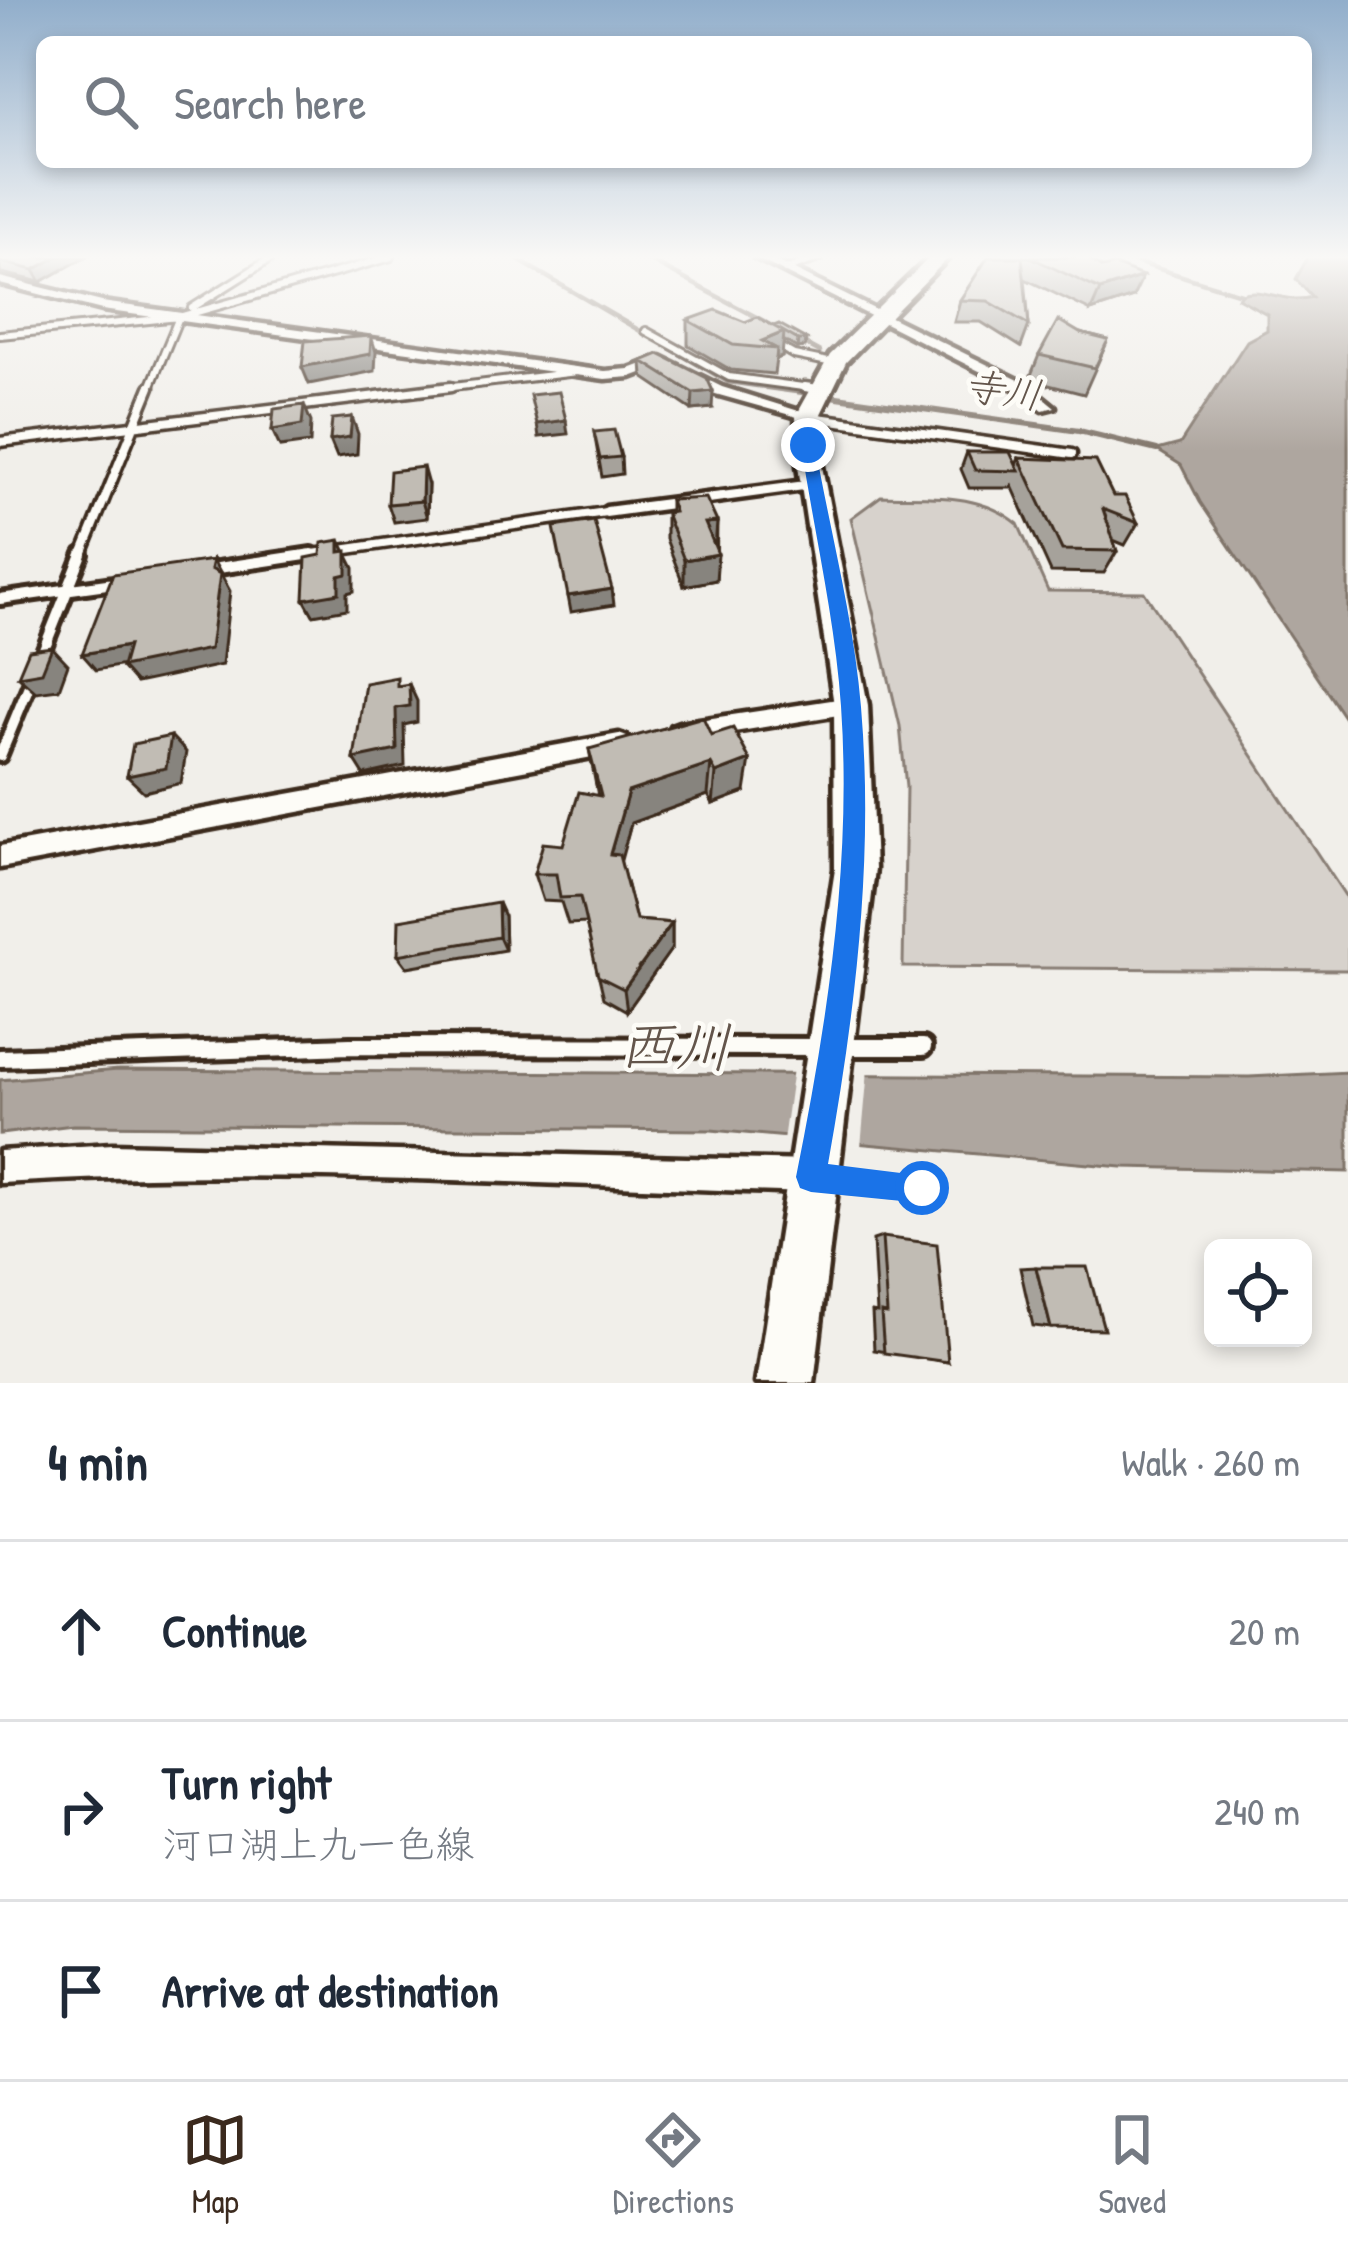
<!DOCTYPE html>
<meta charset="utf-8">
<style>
:root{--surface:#fff;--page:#f2f2f3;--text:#1f2937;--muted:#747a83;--line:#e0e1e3;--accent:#3b2a1e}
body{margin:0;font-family:"Patrick Hand","Klee One",sans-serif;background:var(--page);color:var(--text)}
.controls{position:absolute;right:36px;bottom:36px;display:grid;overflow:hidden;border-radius:18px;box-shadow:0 6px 18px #0003}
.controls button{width:108px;height:108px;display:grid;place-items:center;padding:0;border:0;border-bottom:3px solid var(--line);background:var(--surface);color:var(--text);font:60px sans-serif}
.stop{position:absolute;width:36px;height:36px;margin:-27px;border:9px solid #1a73e8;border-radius:50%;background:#fff}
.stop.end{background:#1a73e8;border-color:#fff;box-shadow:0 3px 12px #0008}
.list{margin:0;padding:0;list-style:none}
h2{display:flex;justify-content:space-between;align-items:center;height:156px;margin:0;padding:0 48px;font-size:51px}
h2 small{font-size:39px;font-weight:400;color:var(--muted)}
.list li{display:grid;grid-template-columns:78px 1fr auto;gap:36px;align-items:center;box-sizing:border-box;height:180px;padding:0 48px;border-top:3px solid var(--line)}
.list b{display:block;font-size:45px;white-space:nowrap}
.list p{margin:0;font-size:39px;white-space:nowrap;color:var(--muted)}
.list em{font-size:39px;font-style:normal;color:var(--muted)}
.icon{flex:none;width:66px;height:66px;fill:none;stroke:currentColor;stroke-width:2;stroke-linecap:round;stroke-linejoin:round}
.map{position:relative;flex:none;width:1348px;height:1383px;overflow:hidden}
.search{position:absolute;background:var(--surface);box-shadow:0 6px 18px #0003;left:36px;right:36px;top:36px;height:132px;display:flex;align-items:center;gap:30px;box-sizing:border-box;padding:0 42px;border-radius:18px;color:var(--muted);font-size:45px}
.sheet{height:696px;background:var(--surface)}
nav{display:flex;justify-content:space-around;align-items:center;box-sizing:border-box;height:168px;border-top:3px solid var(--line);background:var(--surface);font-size:33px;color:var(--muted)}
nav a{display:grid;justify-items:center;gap:6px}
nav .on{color:var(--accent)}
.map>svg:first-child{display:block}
.green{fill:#d7d2cc;stroke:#897e75;stroke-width:3}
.water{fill:#aea69f;stroke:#80746b;stroke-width:3}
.pier{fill:#f1efea}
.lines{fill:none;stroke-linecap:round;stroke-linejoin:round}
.stream-far1{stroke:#80746b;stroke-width:4.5}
.stream{stroke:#80746b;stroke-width:6}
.lane-far3-casing{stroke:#3b2a1e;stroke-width:12}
.lane-far2-casing{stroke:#3b2a1e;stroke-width:15}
.lane-far1-casing{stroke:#3b2a1e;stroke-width:20}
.lane-casing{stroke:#3b2a1e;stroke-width:26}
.street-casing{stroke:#3b2a1e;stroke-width:9}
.primary-casing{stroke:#3b2a1e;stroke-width:9}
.lane-far3{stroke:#fdfcf7;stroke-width:6}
.lane-far2{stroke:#fdfcf7;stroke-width:8}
.lane-far1{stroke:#fdfcf7;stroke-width:10}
.lane{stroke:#fdfcf7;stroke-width:16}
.street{fill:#fdfcf7;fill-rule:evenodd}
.primary{fill:#fdfcf7;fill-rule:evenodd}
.wall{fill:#a6a29b;stroke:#3b2a1e;stroke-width:3}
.shaded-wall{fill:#87847e;stroke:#3b2a1e;stroke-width:3}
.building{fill:#c1bcb4;stroke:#3b2a1e;stroke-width:3}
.route{fill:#1a73e8}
.labels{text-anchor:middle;stroke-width:9;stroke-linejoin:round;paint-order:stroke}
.far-water-label{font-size:39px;font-style:italic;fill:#63554b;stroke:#fdfcf7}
.near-water-label{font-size:57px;font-style:italic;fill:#63554b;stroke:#fdfcf7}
</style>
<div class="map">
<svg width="1348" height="1383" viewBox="0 0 1348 1383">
<rect width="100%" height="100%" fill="#f1efea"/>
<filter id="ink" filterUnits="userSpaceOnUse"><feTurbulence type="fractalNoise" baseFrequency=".00833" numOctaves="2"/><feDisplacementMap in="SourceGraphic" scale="24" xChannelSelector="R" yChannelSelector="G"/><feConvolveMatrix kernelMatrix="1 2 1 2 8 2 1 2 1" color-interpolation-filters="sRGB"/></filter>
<g filter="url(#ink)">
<!-- green -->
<path class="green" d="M881,496c48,2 97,-5 137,28l30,67 96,1 204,308v70l-445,-3 3,-180 -6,-61 -49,-208z"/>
<!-- water -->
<path class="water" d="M1308,257h40v466l-148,-221 -19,-37 -24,-15 23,-6 67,-103 20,-11v-16l-29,-16 3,-4c24,-8 42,11 71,3l-16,-18z
M118,1070l1131,7 99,-5v100l-226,-5 -411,-37 -638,-5 -73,9v-54z"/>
<!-- pier -->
<path class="pier" d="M793,1068l75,1 -7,78 -78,-6z"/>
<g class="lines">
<!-- stream-far1 -->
<path class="stream-far1" d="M513,257l215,125 59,8
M643,257l121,64
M1120,257l121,37
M798,340l22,12"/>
<!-- stream -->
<path class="stream" d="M766,387l313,44 78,19"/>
<!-- lane-far3 casing -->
<g class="lane-far3-casing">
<path id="lane-far3" d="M785,270l36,-13
M192,308l81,-51
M646,331l83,46 89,12
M0,335l179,-18 212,-60
M771,342l23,13 39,8
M149,390l30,-73
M427,390l150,-18"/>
</g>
<!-- lane-far2 casing -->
<g class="lane-far2-casing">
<path id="lane-far2" d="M805,387l13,2
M811,417l261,37
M0,442l451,-55
M81,557l69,-170
M292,557l314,-45"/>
</g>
<!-- lane-far1 casing -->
<g class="lane-far1-casing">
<path id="lane-far1" d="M205,570l107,-16
M0,599l121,-17
M40,659l42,-105
M0,756l33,-80"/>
</g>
<!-- lane casing -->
<g class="lane-casing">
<path id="lane" d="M843,1047h80
M0,1058l350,-12 468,1
M824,1179l98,9"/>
</g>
<!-- street casing -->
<g class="street-casing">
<path id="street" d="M754,257h14l259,127 28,23 -12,3 -26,-20z
M0,277l102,25 503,69 24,-2 32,-12 61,30 93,29 -7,4 -96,-27 -52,-27 -29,11 -26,2 -503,-69 -102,-26z
M813,480l6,2v6l-213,29 -8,-5 8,-5z
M851,697l8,2 3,6 -3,6 -8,2 -172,28 -8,-3 -3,-6 3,-6 8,-3z
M619,734l8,3 3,6 -3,6 -8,3 -619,116v-22z
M112,1144l699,17 11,5 5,11 -5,11 -11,5c-270,-8 -542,-27 -811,-10v-32z"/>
</g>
<!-- primary casing -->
<g class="primary-casing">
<path id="primary" d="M930,257h19l-103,105 -26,54 2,50 46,239 7,164 -61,514h-58l79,-514 -1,-164 -36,-239 -2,-50 34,-61z"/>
</g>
<!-- lane-far3 -->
<use href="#lane-far3" class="lane-far3"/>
<!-- lane-far2 -->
<use href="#lane-far2" class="lane-far2"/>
<!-- lane-far1 -->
<use href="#lane-far1" class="lane-far1"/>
<!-- lane -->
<use href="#lane" class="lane"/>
<!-- street -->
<use href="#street" class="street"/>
<!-- primary -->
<use href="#primary" class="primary"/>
</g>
<!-- wall -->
<path class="wall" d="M0,257h85l-44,25 -40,-9 -1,1z
M988,257h98l47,40 -42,14 -66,-32 4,46 -8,22 -40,-25h-27l6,-22z
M688,320l57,2 29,4 32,13 -1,8 -8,1 -14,-8 -1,17 -6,2 -2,15 -43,-4 -43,-25z
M1080,333l28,7 -24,54 -55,-14 10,-25z
M659,354l53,54 -20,2 -49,-33 -1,-16z
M594,432l27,25 1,17 -20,3z
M967,452l49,13 3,-7 94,38 25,27 -13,22 -12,-5 4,11 -13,22 -53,-1 -39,-86 -1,2h-42l-8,-19z
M428,485l-1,33 -33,4 -6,-18z
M670,500l47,22 -1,58 -32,6 -18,-47v-26l4,-1z
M711,735l34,57 -32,12 -5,-9 -77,28 -11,37 16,60 36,3v25l-45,63 -23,-13 -18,-75 -18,1 -7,-22 -18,-1 -9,-27 29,-29 35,-49 -9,-47z
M504,916l1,34 -98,17 -9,-12z
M882,1237l66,125 -74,-12 -2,-38 5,1 -4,-73z
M1036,1267l15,61 -18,-2 -13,-58z"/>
<!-- shaded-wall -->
<path class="shaded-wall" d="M57,257h28l-44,25 -7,-12z
M1143,276l-10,21 -42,14 9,-21z
M784,332l-2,25 -6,2 1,-10 -15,-8z
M371,336l5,16 -1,19 -66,13 -7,-17z
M806,339l-1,8 -8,1 1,-8z
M713,391l-1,17 -20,2 1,-17z
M304,405l7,17 -1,21 -30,4 -8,-17z
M352,417l6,17 -1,20 -20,3 -7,-17z
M566,420l2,14 -29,3 -2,-13z
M423,467l5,18 -1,33 -5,-17z
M717,522l-2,26 -10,-25z
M340,540l14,28v23l-7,2v16l-34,6 -9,-16 36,-47z
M718,554l-2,26 -32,6v-26z
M213,560l17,31 -8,74 -86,18 -14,-16 89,-98z
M612,589l2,16 -43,7 -3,-16z
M128,646l14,16 -46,8 -14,-16z
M52,647l16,17 -9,25 -23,3 -18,-16z
M409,684l8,17v21l-13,3 1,41 -41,9 -10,-16 42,-51z
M171,736l15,16 -5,31 -37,9 -17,-16z
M750,760l-5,32 -32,12 3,-31z
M711,764l-3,31 -77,28 -16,59 -5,-28 18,-62z
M498,903l6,13 1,34 -6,-13z
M672,923v25l-45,63 -3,-22z"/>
<!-- building -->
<path class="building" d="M0,257h57l-23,13 -34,-8z
M988,257h34l7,68 -41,-24 -28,-1z
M1030,257h56l16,11 13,-3 28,11 -43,14z
M716,310l29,12 12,-5 27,15 -22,9 15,8 -44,-4 -45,-25z
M1058,320l22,13 28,7 -13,28 -56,-13z
M779,324l27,15 -8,1 -24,-14z
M371,336l-1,18 -68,13 3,-26z
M659,354l48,24 6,13 -20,2 -51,-32z
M559,392l7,28 -29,4 -7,-29z
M304,405l-2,20 -30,5 2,-21z
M352,417l-2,20 -20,3 2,-21z
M614,430l7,27 -21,2 -6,-27z
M967,452h43l9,19 -44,-1z
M1019,458l77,3 17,35h12l13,27 -35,-14 14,42 -55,-1z
M423,467l-1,34 -34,3 2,-33z
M706,498l11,24 -12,1 13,31 -34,6 -18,-47 8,-1 -4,-12z
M594,521l18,68 -44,7 -14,-69z
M340,540v12l7,-1v23l-8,2v17l-35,6 2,-41 15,-3 1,-12z
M213,560l-2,9 9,5 -10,75 -88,18 6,-21 -46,8 31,-80z
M52,647l-10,25 -24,4 11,-26z
M397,677v9l12,-2 1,22 -14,2 1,42 -43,9 11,-76z
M703,717l8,18 22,-7 17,32 -34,13 -5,-9 -83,28 -18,62 9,1 17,65 36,3 -48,66 -26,-13 -18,-79 -20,1 -4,-24h-22l9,-31 20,2 16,-53 22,4 -12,-47z
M171,736l-5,32 -39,8 6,-32z
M498,903l1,34 -101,18 1,-35z
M882,1237l55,7 11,118 -64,-9 -3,-40 6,1z
M1036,1267h51l17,62 -53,-1z"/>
</g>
<!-- sky -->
<linearGradient id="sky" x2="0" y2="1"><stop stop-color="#91aecb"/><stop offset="0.57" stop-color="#f9f8f6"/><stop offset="1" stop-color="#f9f8f6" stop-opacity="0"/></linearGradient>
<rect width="1348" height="451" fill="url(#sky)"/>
<!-- route -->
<path class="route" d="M808,441l7,4c15,86 39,175 46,262 13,154 -6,306 -33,457l105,13 4,11 -4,11 -11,4 -111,-11 -11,-4 -4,-11c31,-155 56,-312 45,-471 -6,-87 -27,-175 -40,-261z"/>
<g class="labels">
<!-- far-water labels -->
<g class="far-water-label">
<text transform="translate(1003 390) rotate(8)" y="14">寺川</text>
</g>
<!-- near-water labels -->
<g class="near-water-label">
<text transform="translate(675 1046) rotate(1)" y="20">西川</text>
</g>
</g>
</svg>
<div class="controls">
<button><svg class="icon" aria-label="locate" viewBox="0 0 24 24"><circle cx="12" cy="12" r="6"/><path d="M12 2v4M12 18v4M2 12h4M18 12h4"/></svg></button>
</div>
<div class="stop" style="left:922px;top:1188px"></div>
<div class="stop end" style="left:808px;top:445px"></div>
<div class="search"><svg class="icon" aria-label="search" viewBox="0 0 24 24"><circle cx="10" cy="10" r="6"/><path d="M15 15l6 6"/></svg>Search here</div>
</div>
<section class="sheet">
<h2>4 min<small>Walk · 260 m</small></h2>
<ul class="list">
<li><svg class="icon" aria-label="ahead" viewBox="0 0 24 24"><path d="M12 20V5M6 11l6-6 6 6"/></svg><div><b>Continue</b></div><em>20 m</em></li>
<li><svg class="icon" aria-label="right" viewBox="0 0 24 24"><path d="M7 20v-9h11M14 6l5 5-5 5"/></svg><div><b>Turn right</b><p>河口湖上九一色線</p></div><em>240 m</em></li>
<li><svg class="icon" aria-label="arrive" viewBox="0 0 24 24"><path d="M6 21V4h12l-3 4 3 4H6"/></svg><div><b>Arrive at destination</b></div></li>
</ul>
</section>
<nav>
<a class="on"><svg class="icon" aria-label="map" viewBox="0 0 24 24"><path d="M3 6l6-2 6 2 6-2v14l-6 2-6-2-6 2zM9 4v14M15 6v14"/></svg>Map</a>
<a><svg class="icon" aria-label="directions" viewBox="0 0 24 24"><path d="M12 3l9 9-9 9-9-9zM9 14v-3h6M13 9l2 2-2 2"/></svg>Directions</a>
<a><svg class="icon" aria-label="saved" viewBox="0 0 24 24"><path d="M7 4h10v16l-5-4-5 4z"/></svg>Saved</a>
</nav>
